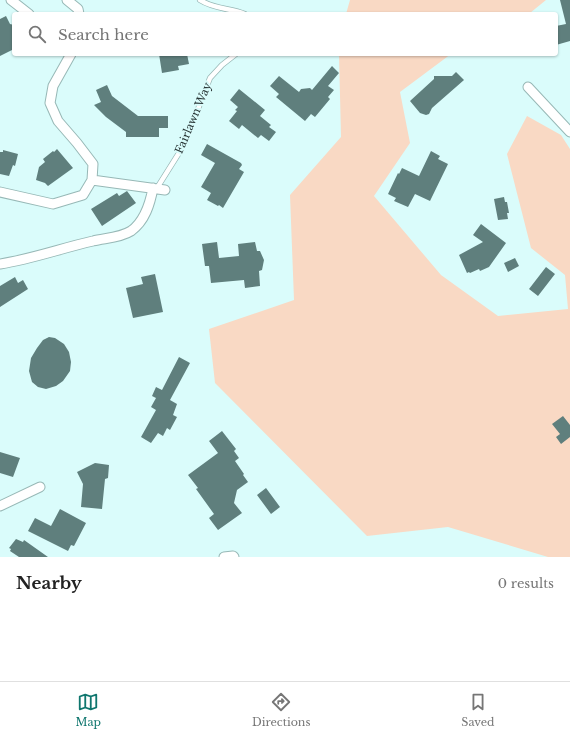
<!DOCTYPE html>
<style>
:root{--surface:#fff;--page:#f2f2f2;--text:#222;--muted:#767676;--line:#e0e0e0;--accent:#0f766e}
body{margin:0;font-family:"Libre Baskerville",serif;background:var(--page);color:var(--text)}
.list{margin:0;padding:0;list-style:none}
h2{display:flex;justify-content:space-between;align-items:center;height:52px;margin:0;padding:0 16px;font-size:17px}
h2 small{font-size:13px;font-weight:400;color:var(--muted)}
.icon{flex:none;width:22px;height:22px;fill:none;stroke:currentColor;stroke-width:2;stroke-linecap:round;stroke-linejoin:round}
.map{position:relative;flex:none;width:570px;height:557px;overflow:hidden}
.search{position:absolute;background:var(--surface);box-shadow:0 1px 3px #0004;left:12px;right:12px;top:12px;height:44px;display:flex;align-items:center;gap:10px;box-sizing:border-box;padding:0 14px;border-radius:4px;color:var(--muted);font-size:15px}
.sheet{height:124px;background:var(--surface)}
nav{display:flex;justify-content:space-around;align-items:center;box-sizing:border-box;height:56px;border-top:1px solid var(--line);background:var(--surface);font-size:11px;color:var(--muted)}
nav a{display:grid;justify-items:center;gap:2px}
nav .on{color:var(--accent)}
.map>svg:first-child{display:block}
.green{fill:#f9d9c4}
.building{fill:#5f7f7d}
.lines{fill:none;stroke-linecap:round;stroke-linejoin:round}
.lane-casing{stroke:#97b8b6;stroke-width:6}
.street-casing{stroke:#97b8b6;stroke-width:11}
.lane{stroke:#fff;stroke-width:4.5}
.street{stroke:#fff;stroke-width:9}
.labels{text-anchor:middle;stroke-width:4;stroke-linejoin:round;paint-order:stroke}
.street-label{font-size:11px;fill:#2a3737;stroke:#dafcfb}
</style>
<div class="map">
<svg width="570" height="557" viewBox="0 0 570 557">
<rect width="100%" height="100%" fill="#dafcfb"/>
<!-- green -->
<path class="green" d="M350,0h196l-16,13 -64,-1 -1,2h-119z
M339,54h112l-51,38 10,51 -36,53 67,79 57,41 70,-7 -3,-34 -34,-27 -24,-94 20,-38 34,19 9,14v408h-22l-100,-30 -81,9 -152,-153 -6,-54 85,-29 -4,-105 51,-58z"/>
<!-- building -->
<path class="building" d="M560,0h10v41l-14,4v-19l10,-2z
M6,16l4,8 4,1v24l-14,7v-37z
M159,54h28l2,10 -11,2 1,4 -17,3z
M332,66l7,7 -11,13 6,4 -6,7 2,2 -15,18 -4,-3 -6,7 -29,-24 3,-3 -9,-8 9,-10 20,16 2,-3 9,-1 2,2z
M456,72l8,8 -32,28 -3,6 -3,1 -6,-2 -10,-12 24,-22v-3h18z
M107,85l5,11 26,20h30v12h-9v9h-33v-5l-20,-15 -12,-12 7,-3 -5,-12z
M239,89l26,21 -5,6 11,9 -2,2 7,5 -7,9 -8,-6 -3,3 -16,-13 -3,4 -10,-8 8,-10 -2,-1 3,-3 -8,-7z
M207,144l34,19 1,2 -3,4 5,3 -21,36 -4,-3 -1,1 -11,-6 4,-7 -10,-6 14,-24 -14,-8z
M57,149l16,19 -25,18 -3,-3 -9,-3 3,-13 6,-5 -2,-3 10,-8 1,1z
M3,150l15,4 -3,12 -2,-1 -4,11 -9,-2v-22h3z
M431,151l9,5 -2,3 10,5 -18,37 -15,-7 -7,13 -14,-6 2,-3 -8,-4 10,-21 1,1 3,-6 17,8z
M127,191l9,12 -34,23 -11,-17 26,-16 2,3z
M504,197l1,5h2l2,11h-2l1,6 -10,1 -4,-21z
M481,224l25,19 -17,24 -9,4 -1,-2 -9,4 -1,-1 -2,1 -8,-18 24,-13 -10,-7z
M217,242l2,16 20,-2 -1,-12 17,-2 2,9h3l4,9 -2,10 -3,1 1,15 -15,2 -1,-8 -33,3 -2,-17h-4l-3,-22z
M515,258l4,8 -11,6 -4,-9z
M546,267l9,7 -17,22 -9,-7z
M155,274l8,38 -30,6 -7,-30 17,-4 -2,-7z
M15,277l3,6 5,-3 5,9 -28,18v-21z
M49,337l6,1 9,6 5,8 2,10 -1,9 -7,10 -7,5 -10,3 -8,-2 -6,-5 -3,-11 2,-13 6,-10 6,-8z
M179,357l11,6 -20,37 7,4 -4,11 4,2 -7,13 -3,-2 -4,8 -5,-3 -7,10 -10,-6 15,-27 -5,-3 5,-9 -4,-2 4,-9 6,3z
M563,416l7,9v12l-9,7 -5,-7 4,-3 -8,-10z
M222,431l14,18 -2,2 5,7 -4,3 9,13 -1,1 5,7 -11,8 -3,13 8,10 -24,17 -9,-12 5,-4 -18,-25 2,-1 -10,-13 30,-22 -9,-12z
M0,452l20,6 -7,19 -13,-4z
M95,463l14,2 -1,13 -3,1 -3,30 -21,-2 2,-23 -6,-12z
M266,488l14,19 -9,7 -14,-19z
M60,509l26,14 -12,23 -3,-1 -3,6 -40,-20 7,-13 16,8z
M16,539l7,3 1,-2 24,17h-29l-9,-6 1,-2 -2,-1z"/>
<g class="lines">
<!-- lane casing -->
<g class="lane-casing">
<path id="lane" d="M200,0c14,9 30,8 45,14
M157,188l27,-43 26,-67 12,-13 14,-11"/>
</g>
<!-- street casing -->
<g class="street-casing">
<path id="street" d="M11,0l18,14
M67,0l11,9 1,5
M528,87l42,45
M92,180l73,10
M0,192l53,12 30,-9 9,-15 1,-16 -16,-21 -19,-22 -8,-18 3,-17 18,-32
M0,264c32,-5 62,-16 93,-23 12,-3 27,-3 38,-10 14,-10 19,-27 22,-43
M0,506l40,-19
M224,557l9,-1 1,1"/>
</g>
<!-- lane -->
<use href="#lane" class="lane"/>
<!-- street -->
<use href="#street" class="street"/>
</g>
<g class="labels">
<!-- street labels -->
<g class="street-label">
<text transform="translate(193 118) rotate(-67)" y="4">Fairlawn Way</text>
</g>
</g>
</svg>
<div class="search"><svg class="icon" aria-label="search" viewBox="0 0 24 24"><circle cx="10" cy="10" r="6"/><path d="M15 15l6 6"/></svg>Search here</div>
</div>
<section class="sheet">
<h2>Nearby<small>0 results</small></h2>
<ul class="list">
</ul>
</section>
<nav>
<a class="on"><svg class="icon" aria-label="map" viewBox="0 0 24 24"><path d="M3 6l6-2 6 2 6-2v14l-6 2-6-2-6 2zM9 4v14M15 6v14"/></svg>Map</a>
<a><svg class="icon" aria-label="directions" viewBox="0 0 24 24"><path d="M12 3l9 9-9 9-9-9zM9 14v-3h6M13 9l2 2-2 2"/></svg>Directions</a>
<a><svg class="icon" aria-label="saved" viewBox="0 0 24 24"><path d="M7 4h10v16l-5-4-5 4z"/></svg>Saved</a>
</nav>
